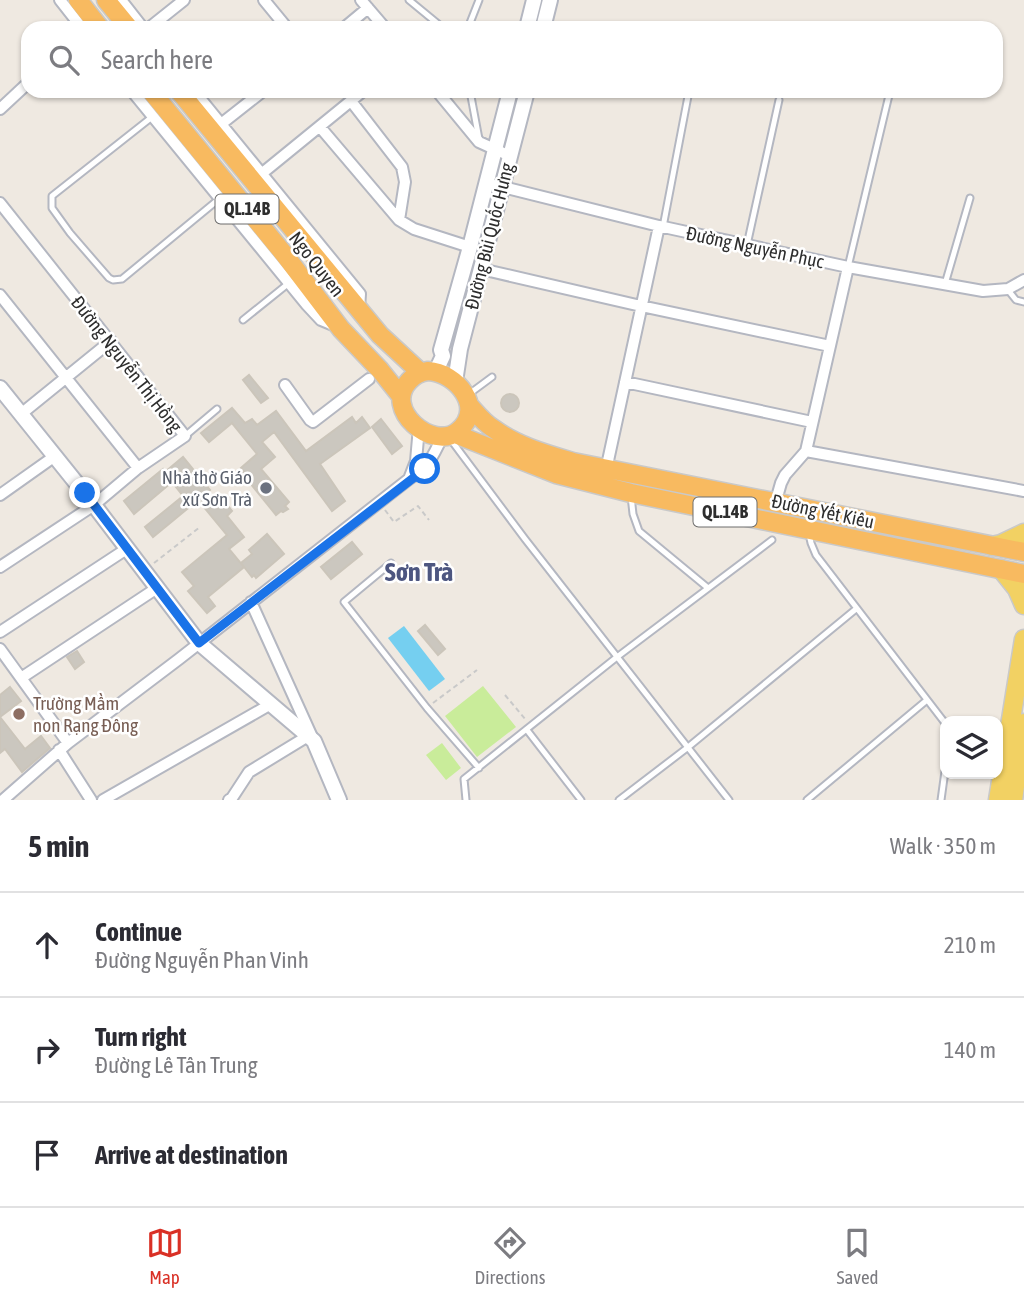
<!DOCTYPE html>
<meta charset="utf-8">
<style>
:root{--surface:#fff;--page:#f2f2f3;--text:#2b2b33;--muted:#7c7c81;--line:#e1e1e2;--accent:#d93025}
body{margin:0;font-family:"Asap Condensed",sans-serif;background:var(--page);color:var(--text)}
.controls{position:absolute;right:21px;bottom:21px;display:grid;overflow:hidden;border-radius:14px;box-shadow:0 2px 5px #0004}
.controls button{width:63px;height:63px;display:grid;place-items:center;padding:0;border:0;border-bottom:2px solid var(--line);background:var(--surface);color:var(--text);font:35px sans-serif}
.stop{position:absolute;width:21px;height:21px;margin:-16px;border:5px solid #1a73e8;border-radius:50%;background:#fff}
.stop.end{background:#1a73e8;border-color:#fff;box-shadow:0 2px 7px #0008}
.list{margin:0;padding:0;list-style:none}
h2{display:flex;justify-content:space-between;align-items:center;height:91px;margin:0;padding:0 28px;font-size:30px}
h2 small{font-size:23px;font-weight:400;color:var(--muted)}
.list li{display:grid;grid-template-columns:46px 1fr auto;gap:21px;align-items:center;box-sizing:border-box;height:105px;padding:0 28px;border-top:2px solid var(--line)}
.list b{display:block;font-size:26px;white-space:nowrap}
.list p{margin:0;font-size:23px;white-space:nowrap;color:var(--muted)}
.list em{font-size:23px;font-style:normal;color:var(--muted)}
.icon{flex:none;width:38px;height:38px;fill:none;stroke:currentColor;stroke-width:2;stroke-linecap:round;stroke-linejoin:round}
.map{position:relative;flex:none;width:1024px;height:800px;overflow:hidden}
.search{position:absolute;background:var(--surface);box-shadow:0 2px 5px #0004;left:21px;right:21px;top:21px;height:77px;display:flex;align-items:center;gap:18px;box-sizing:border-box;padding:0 24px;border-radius:21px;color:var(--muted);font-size:26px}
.sheet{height:406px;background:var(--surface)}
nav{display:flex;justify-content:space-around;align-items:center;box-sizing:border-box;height:98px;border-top:2px solid var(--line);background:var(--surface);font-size:19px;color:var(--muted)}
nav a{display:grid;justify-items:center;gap:4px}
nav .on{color:var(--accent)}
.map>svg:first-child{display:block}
.pitch{fill:#c9ec9a}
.water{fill:#75cff0}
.building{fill:#cbc7bf;stroke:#cbc5ba;stroke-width:2}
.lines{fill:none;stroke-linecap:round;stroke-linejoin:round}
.service-casing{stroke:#b4b7c1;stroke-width:9}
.minor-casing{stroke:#b4b7c1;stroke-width:14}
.tertiary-casing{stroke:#b4b7c1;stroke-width:18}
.primary-casing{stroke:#c9c9c9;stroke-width:21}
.trunk-casing{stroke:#c9c9c9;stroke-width:21}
.path{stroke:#c9c9c9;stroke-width:2;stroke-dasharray:5 3.5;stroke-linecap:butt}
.service{stroke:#fff;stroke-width:5}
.minor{stroke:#fff;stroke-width:10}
.tertiary{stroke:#fff;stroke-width:14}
.primary{stroke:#f2d163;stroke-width:18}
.trunk{stroke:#f8ba60;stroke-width:18}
.route{stroke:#1a73e8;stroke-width:9}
.worship-dot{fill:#6b7280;stroke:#fff;stroke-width:2.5}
.education-dot{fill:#8d6e63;stroke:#fff;stroke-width:2.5}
.labels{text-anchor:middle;stroke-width:5;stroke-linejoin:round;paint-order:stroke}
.shield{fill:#fff;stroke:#6d6d6d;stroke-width:2}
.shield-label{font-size:18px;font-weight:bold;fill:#2e2e2e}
.street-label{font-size:19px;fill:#2e2e2e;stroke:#fff}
.worship-label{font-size:19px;fill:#5b616d;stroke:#fff;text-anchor:end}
.education-label{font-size:19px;fill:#785e54;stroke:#fff;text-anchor:start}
.district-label{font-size:26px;font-weight:bold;fill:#4d5680;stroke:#fff}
</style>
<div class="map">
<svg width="1024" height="800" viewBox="0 0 1024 800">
<rect width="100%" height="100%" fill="#efe9e1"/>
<!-- pitch -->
<path class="pitch" d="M483,686l33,41 -39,30 -32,-41z
M442,743l19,25 -15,12 -20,-25z"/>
<!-- water -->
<path class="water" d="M404,626l41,53 -16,12 -41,-53z"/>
<!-- building -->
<path class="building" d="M249,375l19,23 -7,5 -18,-23z
M501 403a9 9 0 1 1 18 0a9 9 0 1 1-18 0Z
M232,408l13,15 7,-4 5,6 19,-14 30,40 46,-34 4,6 6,-6 8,11 -50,36 25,37 -13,10 -58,-79 -12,10 13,15 -14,12 28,33 -4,4 3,3 -5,3 -2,-1 -5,4 -34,-42 2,-1 -3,-4 16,-14 -25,-31 -23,19 -8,-9z
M381,419l21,27 -10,8 -20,-27z
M183,457l27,33 -2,2 9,11 5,-5 10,13 -5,5 17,21 -15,12 15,18 -36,30 7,9 -8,7 -19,-22 6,-5 -12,-14 45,-37 -29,-35 -45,37 -8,-10 38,-31 -11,-14 -38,32 -10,-13 39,-32 2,3z
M267,534l17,20 -28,24 -2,-3 -2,2 -11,-14 11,-9 -3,-4z
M352,542l10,12 -31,25 -10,-12z
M425,625l20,24 -7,6 -20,-24z
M77,651l7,11 -9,7 -8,-12z
M10,687l11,14 -21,16 25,32 16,-13 9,12 -28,24 -17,-23 -5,4v-58z"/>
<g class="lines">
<!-- service casing -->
<g class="service-casing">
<path id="service" d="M409,0l34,28
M468,28l11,-28
M470,91l9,48
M152,117l-100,79v12l18,25 39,45 4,2 9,-1 97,-80
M663,227l26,-136
M747,245l32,-145
M848,267l42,-176
M945,284l25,-86
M1008,290l8,10 8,2
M243,320l46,-37
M469,394l23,-17
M185,436l32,-27
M451,440l74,99 204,261
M631,496l2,18 6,17 69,57
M809,534l2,9 5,12 129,168
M391,563l-47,39 83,106 52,60
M527,730l54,70
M466,800l-2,-21 153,-122 155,-117
M619,800l68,-52 169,-139
M807,800l120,-100
M941,800l4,-29"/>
</g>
<!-- minor casing -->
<g class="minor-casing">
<path id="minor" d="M60,0l22,28
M121,0l22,28
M264,0l23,28
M361,0l24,28
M149,28l35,-28
M344,28l24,-20
M132,91l175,214 14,15 17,7
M194,91l166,203 -1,15
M437,91l42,51 31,14
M351,101l51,66 3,15 -6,38
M0,109l28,-26
M320,127l79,93 15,9 56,18
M216,128l47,-37
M260,175l103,-84
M495,185l164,41 189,41 135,24 25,-2 16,-9
M0,203l185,233 -47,32 -44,37 -94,62
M481,269l160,37 189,40
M0,295l138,173
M625,382l187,40
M285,385l25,35 3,2 56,-43
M21,414l90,-73
M806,451l218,40
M606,470l53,-244
M409,479l7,-18 3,-34
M0,495l55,-39
M775,504l6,-21 4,-8 21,-24 42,-184
M251,602l61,135
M0,632l128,-84
M0,649l68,94
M21,678l136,-90
M59,750l32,50
M3,800l65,-57 111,-84 230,-180c18,-10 25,-24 33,-42
M103,800l168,-96
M229,800l3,-2 17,-26 59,-36"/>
</g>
<!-- tertiary casing -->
<g class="tertiary-casing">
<path id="tertiary" d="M527,28l7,-28
M543,28l7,-28
M436,371l7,-15 -2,-6 29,-103 40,-156
M455,382l5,-33 67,-258
M0,388l94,117 105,138 115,98 25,59"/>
</g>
<!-- primary casing -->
<g class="primary-casing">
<path id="primary" d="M992,546l9,-2 23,-11
M1001,569l16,20 7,16
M998,800l26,-161
M1013,800l11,-77"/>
</g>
<!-- trunk casing -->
<g class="trunk-casing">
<path id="trunk" d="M78,0l22,28
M106,0l23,28
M151,91l133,163 57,75 39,41 20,25
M179,91l201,244 40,37
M428,371c28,1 58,37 30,60 -25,21 -76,-22 -49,-50 5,-6 11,-9 19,-10z
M469,405c8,9 15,18 25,24 23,17 52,25 79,33l451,90
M455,434l101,40 75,19 393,81"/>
</g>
<!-- path -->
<path class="path" d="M385,510l9,12 24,-16 11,14
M154,563l46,-36
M505,695l21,25
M433,703l44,-33"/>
<!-- service -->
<use href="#service" class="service"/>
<!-- minor -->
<use href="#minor" class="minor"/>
<!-- tertiary -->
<use href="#tertiary" class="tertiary"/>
<!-- primary -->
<use href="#primary" class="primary"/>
<!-- trunk -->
<use href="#trunk" class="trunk"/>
</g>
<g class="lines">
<!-- route -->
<path class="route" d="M85,493l114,150 226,-174"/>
</g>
<!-- markers -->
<circle class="worship-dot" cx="266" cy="488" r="7"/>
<circle class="education-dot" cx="19" cy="714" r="7"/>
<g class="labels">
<!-- shield labels -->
<g class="shield">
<rect x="215.5" y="194.5" width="63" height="29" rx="5"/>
<rect x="693.5" y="497.5" width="63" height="29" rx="5"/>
</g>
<g class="shield-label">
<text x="247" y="215">QL.14B</text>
<text x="725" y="518">QL.14B</text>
</g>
<!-- street labels -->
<g class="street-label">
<text transform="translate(489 236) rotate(-76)" y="7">Đường Bùi Quốc Hưng</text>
<text transform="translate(755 247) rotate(12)" y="7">Đường Nguyễn Phục</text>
<text transform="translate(317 264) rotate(52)" y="7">Ngo Quyen</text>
<text transform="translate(127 364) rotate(52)" y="7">Đường Nguyễn Thị Hồng</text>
<text transform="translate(823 511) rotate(12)" y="7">Đường Yết Kiêu</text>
</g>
<!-- worship labels -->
<g class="worship-label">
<text x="252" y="484">Nhà thờ Giáo<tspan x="252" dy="22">xứ Sơn Trà</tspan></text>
</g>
<!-- education labels -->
<g class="education-label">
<text x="33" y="710">Trường Mầm<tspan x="33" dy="22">non Rạng Đông</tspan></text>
</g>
<!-- district labels -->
<g class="district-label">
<text x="419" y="581">Sơn Trà</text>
</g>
</g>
</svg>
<div class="controls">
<button><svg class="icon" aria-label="layers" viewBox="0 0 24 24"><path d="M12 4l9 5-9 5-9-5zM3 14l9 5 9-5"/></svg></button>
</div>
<div class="stop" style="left:425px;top:469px"></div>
<div class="stop end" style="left:85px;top:493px"></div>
<div class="search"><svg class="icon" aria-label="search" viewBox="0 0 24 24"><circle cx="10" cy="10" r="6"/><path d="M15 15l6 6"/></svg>Search here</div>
</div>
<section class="sheet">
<h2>5 min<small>Walk · 350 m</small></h2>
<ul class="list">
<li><svg class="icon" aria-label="ahead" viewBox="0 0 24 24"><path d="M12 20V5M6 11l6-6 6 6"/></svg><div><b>Continue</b><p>Đường Nguyễn Phan Vinh</p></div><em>210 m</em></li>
<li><svg class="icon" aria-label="right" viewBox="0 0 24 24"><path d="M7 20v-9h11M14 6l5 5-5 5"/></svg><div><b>Turn right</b><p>Đường Lê Tân Trung</p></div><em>140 m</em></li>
<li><svg class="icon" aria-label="arrive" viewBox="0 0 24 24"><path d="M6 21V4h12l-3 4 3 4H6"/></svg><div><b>Arrive at destination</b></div></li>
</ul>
</section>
<nav>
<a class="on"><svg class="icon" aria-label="map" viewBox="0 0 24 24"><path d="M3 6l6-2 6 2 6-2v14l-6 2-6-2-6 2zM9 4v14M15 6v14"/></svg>Map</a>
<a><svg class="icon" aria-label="directions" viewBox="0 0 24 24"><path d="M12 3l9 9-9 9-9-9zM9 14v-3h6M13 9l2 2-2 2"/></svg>Directions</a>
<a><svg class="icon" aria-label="saved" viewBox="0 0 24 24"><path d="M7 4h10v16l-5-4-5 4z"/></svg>Saved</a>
</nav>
